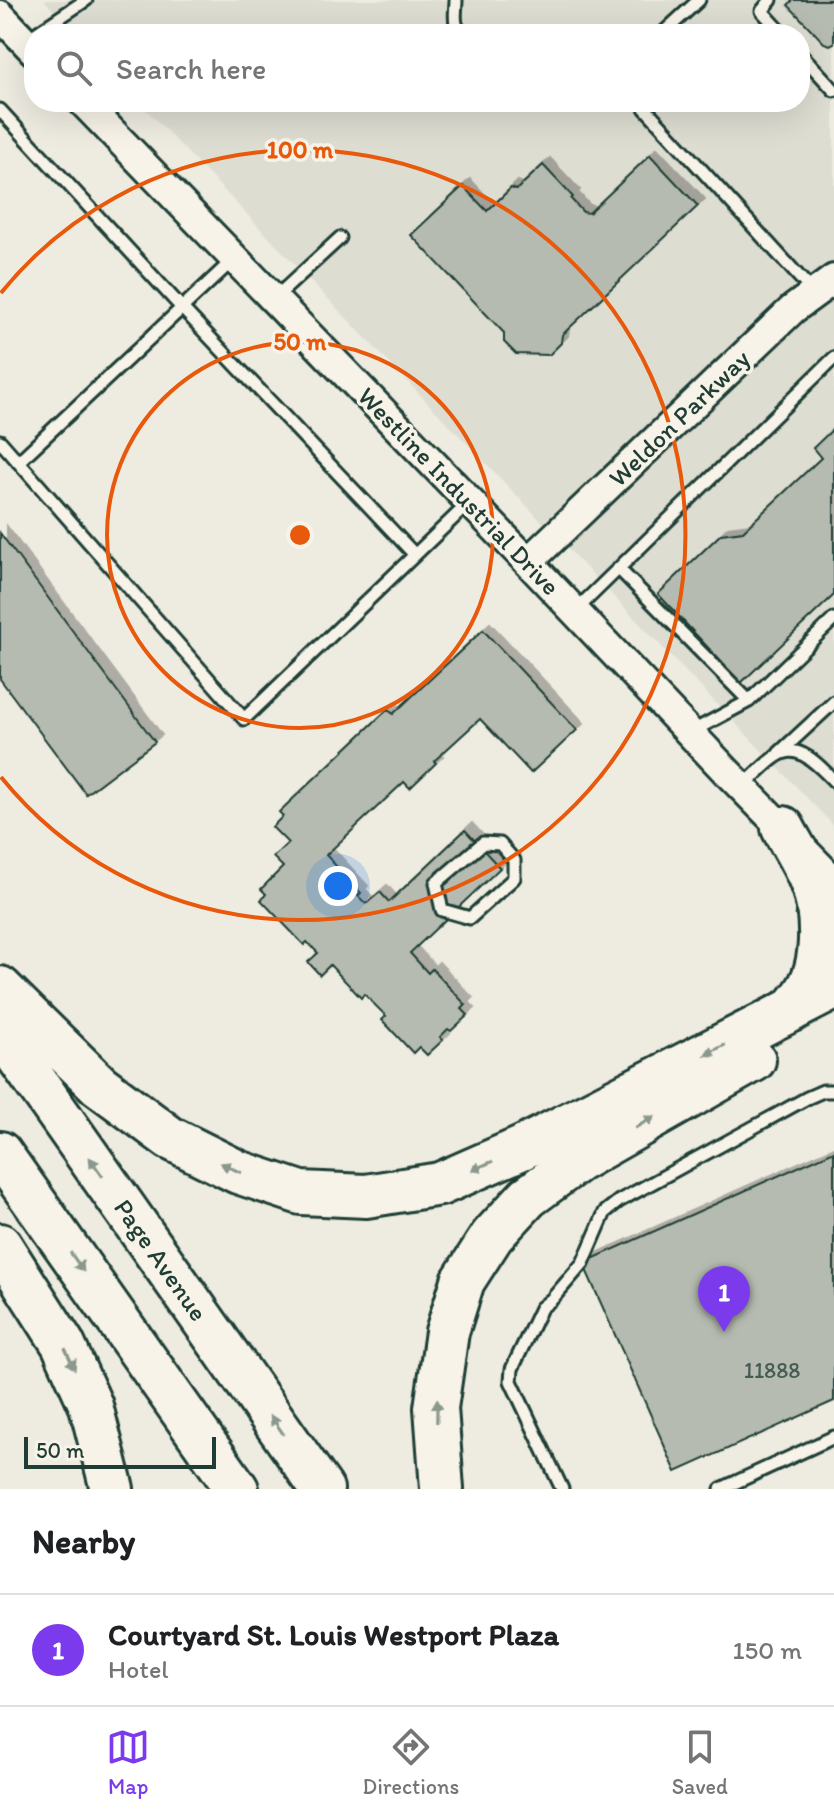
<!DOCTYPE html>
<style>
:root{--surface:#fff;--page:#f6f6f6;--text:#202124;--muted:#757577;--line:#e0e0e0;--accent:#7c3aed}
body{margin:0;font-family:Itim,sans-serif;background:var(--page);color:var(--text)}
.scale{position:absolute;left:24px;bottom:20px;width:192px;box-sizing:border-box;padding-left:8px;border:4px solid #1f3d34;border-top:0;font-size:22px;line-height:28px;white-space:nowrap;color:#1f3d34;-webkit-text-stroke:6px #f7f3e8;paint-order:stroke}
.you{position:absolute;left:338px;top:886px;width:28px;height:28px;margin:-20px;border:6px solid #fff;border-radius:50%;background:#1a73e8;box-shadow:0 0 0 12px #1a73e833}
.badge{display:grid;place-items:center;width:52px;height:52px;border-radius:50%;background:var(--accent);color:#fff;font-size:26px;font-weight:700}
.pin{position:absolute;translate:-50% -66px;filter:drop-shadow(0 2px 4px #0008)}
.pin::after{content:'';position:absolute;top:42px;width:28px;height:24px;background:inherit;clip-path:polygon(0 0,100% 0,50% 100%)}
.list{margin:0;padding:0;list-style:none}
h2{display:flex;justify-content:space-between;align-items:center;height:104px;margin:0;padding:0 32px;font-size:34px}
h2 small{font-size:26px;font-weight:400;color:var(--muted)}
.list li{display:grid;grid-template-columns:52px 1fr auto;gap:24px;align-items:center;box-sizing:border-box;height:112px;padding:0 32px;border-top:2px solid var(--line)}
.list b{display:block;font-size:30px;white-space:nowrap}
.list p{margin:0;font-size:26px;white-space:nowrap;color:var(--muted)}
.list em{font-size:26px;font-style:normal;color:var(--muted)}
.icon{flex:none;width:44px;height:44px;fill:none;stroke:currentColor;stroke-width:2;stroke-linecap:round;stroke-linejoin:round}
.map{position:relative;flex:none;width:834px;height:1489px;overflow:hidden}
.search{position:absolute;background:var(--surface);box-shadow:0 8px 32px #0002;left:24px;right:24px;top:24px;height:88px;display:flex;align-items:center;gap:20px;box-sizing:border-box;padding:0 28px;border-radius:32px;color:var(--muted);font-size:30px}
.sheet{height:216px;background:var(--surface)}
nav{display:flex;justify-content:space-around;align-items:center;box-sizing:border-box;height:112px;border-top:2px solid var(--line);background:var(--surface);font-size:22px;color:var(--muted)}
nav a{display:grid;justify-items:center;gap:4px}
nav .on{color:var(--accent)}
.map>svg:first-child{display:block}
.built{fill:#ddddd2}
.building{fill:#b5bbb0;stroke:#1f3d34;stroke-width:2;filter:url(#shadow)}
.lines{fill:none;stroke-linecap:round;stroke-linejoin:round}
.service-casing{stroke:#1f3d34;stroke-width:17}
.tertiary-casing{stroke:#1f3d34;stroke-width:34}
.motorway-casing{stroke:#1f3d34;stroke-width:48}
.service{stroke:#f7f3e8;stroke-width:11}
.tertiary{stroke:#f7f3e8;stroke-width:28}
.motorway{stroke:#f7f3e8;stroke-width:42}
.oneway{fill:#8b988e}
.ring{fill:none;stroke:#e8590c;stroke-width:4}
.labels{text-anchor:middle;stroke-width:7;stroke-linejoin:round;paint-order:stroke}
.number-label{font-size:22px;fill:#445c53}
.street-label{font-size:26px;fill:#1f3d34;stroke:#f7f3e8}
.centre{fill:#e8590c;stroke:#f7f3e8;stroke-width:4}
.ring-label{font-size:24px;text-anchor:middle;font-weight:bold;fill:#e8590c;stroke:#f7f3e8;stroke-width:7;stroke-linejoin:round;paint-order:stroke}
</style>
<div class="map">
<svg width="834" height="1489" viewBox="0 0 834 1489">
<defs>
<filter id="shadow"><feDropShadow dx="7" dy="-7" stdDeviation="0" flood-color="#0004"/></filter>
</defs>
<rect width="100%" height="100%" fill="#eeece1"/>
<filter id="ink" filterUnits="userSpaceOnUse"><feTurbulence type="fractalNoise" baseFrequency=".0125" numOctaves="2"/><feDisplacementMap in="SourceGraphic" scale="16" xChannelSelector="R" yChannelSelector="G"/><feConvolveMatrix kernelMatrix="1 2 1 2 8 2 1 2 1" color-interpolation-filters="sRGB"/></filter>
<g filter="url(#ink)">
<!-- built -->
<path class="built" d="M44,0h790v826l-695,-724h661v-68h-724z"/>
<!-- building -->
<path class="building" d="M793,0h41v43l-4,2 -6,-2 -36,-38z
M650,155l48,51 -136,129 -1,8 -12,12 -33,-1 -12,-12v-9l-93,-98 52,-49 24,25 24,-23 5,2 27,-25 30,32 -2,2 12,13 6,1z
M834,428v167l-93,88 -83,-89 63,-60 22,-3 78,-73 -8,-10z
M0,533l155,209 -69,52 -86,-115z
M483,630l94,100 -46,43 -51,-54 -46,42 2,2 -26,25 -6,-6 -78,73 35,38 -3,3 8,8 14,-12 9,10 76,-72 35,38 -90,85 18,20 4,-4 34,36 -4,4 6,6 -17,16 -3,-2 -8,8 3,3 -16,15 -8,-8 -6,6 -31,-33 4,-4 -22,-22 -3,4 -31,-33 -10,10 -12,-13 10,-9 -11,-11 -3,3 -43,-45 5,-6 -5,-5 22,-22 -10,-10 15,-14 -16,-16 11,-11 -4,-4 109,-103 5,5z
M834,1151v250l-158,71 -93,-209z"/>
<g class="lines">
<!-- service casing -->
<g class="service-casing">
<path id="service" d="M456,0c0,13 -5,29 10,34
M771,0l-9,11 21,23
M35,34l51,-34
M662,34l37,-34
M800,53l34,37
M645,108l169,185
M0,110l182,198 233,247
M275,298l65,-60
M0,441l244,278 226,-217
M18,462l216,-203
M619,569l130,132
M575,611l259,-253
M691,732l58,-31 85,-82
M779,753l55,-51
M742,787c41,-38 47,-54 92,-6
M483,843l17,1 14,16v18l-44,40 -28,-8 -6,-27z
M562,1489l-51,-108 1,-12 29,-61 11,-9 31,-36 22,-51 14,-11 188,-103 16,-7h11
M721,1489l113,-52"/>
</g>
<!-- tertiary casing -->
<g class="tertiary-casing">
<path id="tertiary" d="M0,15l34,36
M83,102l445,460 198,209 108,110
M528,562l265,-253 41,-30"/>
</g>
<!-- motorway casing -->
<g class="motorway-casing">
<path id="motorway" d="M783,828c9,17 20,34 27,51 13,30 15,82 -3,111 -4,7 -10,14 -15,20
M0,988l99,97 71,53 68,34 63,21 65,3 74,-12 82,-36 312,-160
M0,1031l322,458
M0,1153l237,336
M0,1245l63,99 28,62 21,83
M442,1489l-6,-81 11,-76 16,-51 29,-45 36,-39 49,-36 177,-101"/>
</g>
<!-- service -->
<use href="#service" class="service"/>
<!-- tertiary -->
<use href="#tertiary" class="tertiary"/>
<!-- motorway -->
<use href="#motorway" class="motorway"/>
</g>
<!-- one-way arrows -->
<defs><path id="oneway-solid" d="M-6-.8H1V-3.2L6.5 0L1 3.2V.8H-6Z" transform="scale(2)"/></defs>
<g class="oneway">
<use href="#oneway-solid" transform="translate(715 1050) rotate(153)"/>
<use href="#oneway-solid" transform="translate(645 1122) rotate(-30)"/>
<use href="#oneway-solid" transform="translate(482 1166) rotate(157)"/>
<use href="#oneway-solid" transform="translate(96 1167) rotate(-125)"/>
<use href="#oneway-solid" transform="translate(231 1168) rotate(-155)"/>
<use href="#oneway-solid" transform="translate(77 1262) rotate(55)"/>
<use href="#oneway-solid" transform="translate(70 1359) rotate(65)"/>
<use href="#oneway-solid" transform="translate(437 1411) rotate(-89)"/>
<use href="#oneway-solid" transform="translate(277 1425) rotate(-125)"/>
</g>
</g>
<!-- distance rings -->
<g class="ring">
<circle cx="300" cy="535" r="193"/>
<path d="M1 293A385 385 0 1 1 1 777"/>
</g>
<g class="labels">
<!-- number labels -->
<g class="number-label">
<text x="772" y="1378">11888</text>
</g>
<!-- street labels -->
<g class="street-label">
<text transform="translate(679 418) rotate(-44)" y="9">Weldon Parkway</text>
<text transform="translate(459 491) rotate(46)" y="9">Westline Industrial Drive</text>
<text transform="translate(161 1260) rotate(55)" y="9">Page Avenue</text>
</g>
</g>
<circle cx="300" cy="535" r="12" class="centre"/>
<g class="ring-label">
<text x="300" y="158">100 m</text>
<text x="300" y="350">50 m</text>
</g>
</svg>
<div class="scale">50 m</div>
<div class="you"></div>
<div class="pin badge" style="left:724px;top:1332px">1</div>
<div class="search"><svg class="icon" aria-label="search" viewBox="0 0 24 24"><circle cx="10" cy="10" r="6"/><path d="M15 15l6 6"/></svg>Search here</div>
</div>
<section class="sheet">
<h2>Nearby<small></small></h2>
<ul class="list">
<li><span class="badge">1</span><div><b>Courtyard St. Louis Westport Plaza</b><p>Hotel</p></div><em>150 m</em></li>
</ul>
</section>
<nav>
<a class="on"><svg class="icon" aria-label="map" viewBox="0 0 24 24"><path d="M3 6l6-2 6 2 6-2v14l-6 2-6-2-6 2zM9 4v14M15 6v14"/></svg>Map</a>
<a><svg class="icon" aria-label="directions" viewBox="0 0 24 24"><path d="M12 3l9 9-9 9-9-9zM9 14v-3h6M13 9l2 2-2 2"/></svg>Directions</a>
<a><svg class="icon" aria-label="saved" viewBox="0 0 24 24"><path d="M7 4h10v16l-5-4-5 4z"/></svg>Saved</a>
</nav>
